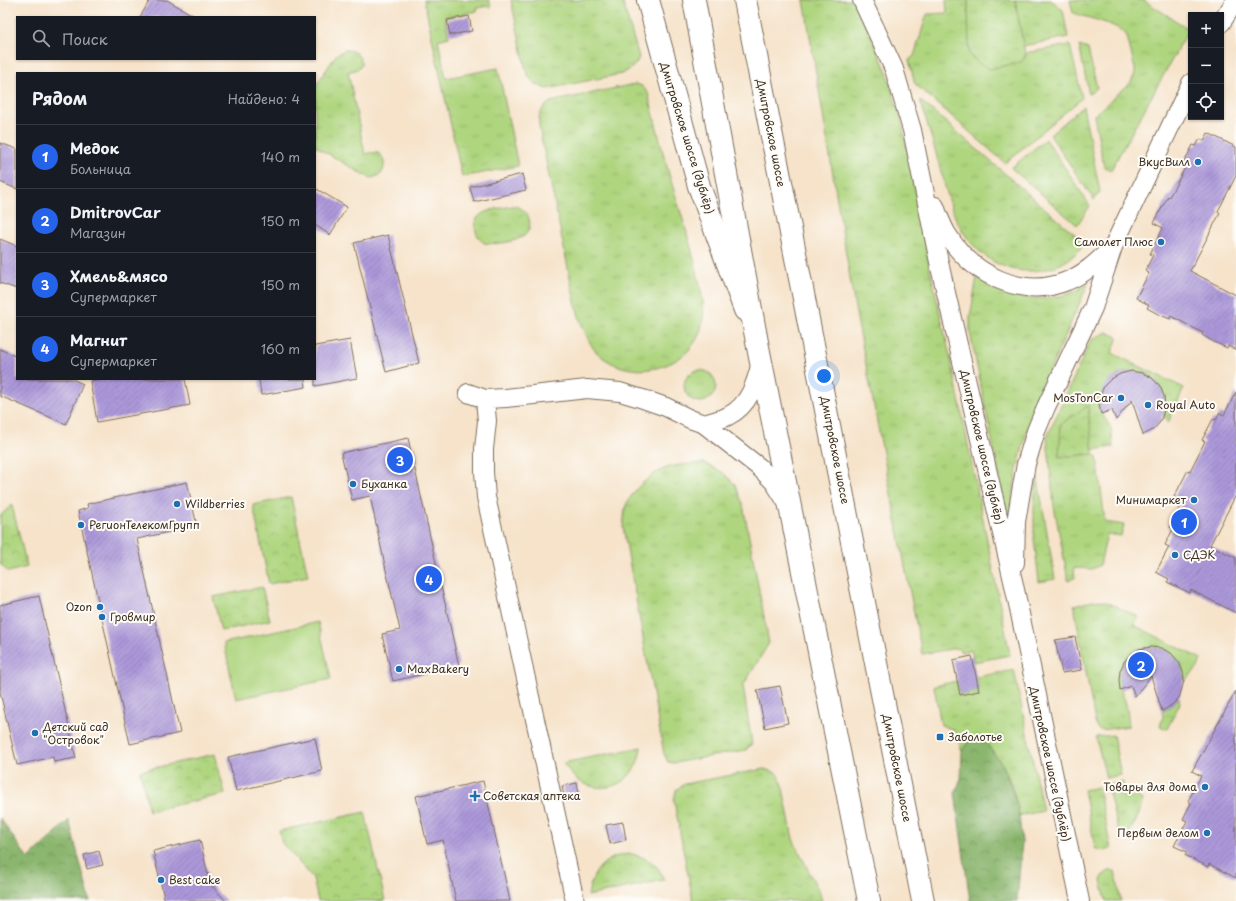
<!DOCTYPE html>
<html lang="ru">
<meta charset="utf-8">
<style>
:root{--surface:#171b24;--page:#20242c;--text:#f1f3f6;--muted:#9ea1a6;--line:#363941;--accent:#2563eb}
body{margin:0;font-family:"Playpen Sans",sans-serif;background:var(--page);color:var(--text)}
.controls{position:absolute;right:12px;top:12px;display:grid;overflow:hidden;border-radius:0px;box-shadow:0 1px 3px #0004}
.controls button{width:36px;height:36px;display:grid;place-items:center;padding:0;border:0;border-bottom:1px solid var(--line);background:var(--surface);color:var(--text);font:20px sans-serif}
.you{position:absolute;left:824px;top:376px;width:14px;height:14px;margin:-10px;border:3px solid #fff;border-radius:50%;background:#1a73e8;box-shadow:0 0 0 6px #1a73e833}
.badge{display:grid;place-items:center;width:26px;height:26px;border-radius:50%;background:var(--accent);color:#fff;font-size:13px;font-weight:700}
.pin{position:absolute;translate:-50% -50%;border:2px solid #fff;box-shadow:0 1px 4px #0006}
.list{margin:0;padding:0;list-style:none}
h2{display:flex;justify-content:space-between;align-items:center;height:52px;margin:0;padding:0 16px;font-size:17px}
h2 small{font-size:13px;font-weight:400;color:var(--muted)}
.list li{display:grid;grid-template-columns:26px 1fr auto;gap:12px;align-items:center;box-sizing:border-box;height:64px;padding:0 16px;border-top:1px solid var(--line)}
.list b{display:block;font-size:15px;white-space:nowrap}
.list p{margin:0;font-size:13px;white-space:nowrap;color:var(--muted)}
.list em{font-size:13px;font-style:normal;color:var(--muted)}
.icon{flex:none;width:22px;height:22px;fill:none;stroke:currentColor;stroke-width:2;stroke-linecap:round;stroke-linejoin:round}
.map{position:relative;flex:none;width:1236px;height:901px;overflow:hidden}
.search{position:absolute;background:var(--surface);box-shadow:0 1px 3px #0004;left:16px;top:16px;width:300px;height:44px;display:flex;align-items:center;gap:10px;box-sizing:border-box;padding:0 14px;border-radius:0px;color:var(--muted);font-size:15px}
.panel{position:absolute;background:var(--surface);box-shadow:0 1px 3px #0004;left:16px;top:72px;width:300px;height:308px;border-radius:0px}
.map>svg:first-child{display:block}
.grass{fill:url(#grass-tufts);stroke:#75804e}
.forest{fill:url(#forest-crowns);stroke:#637046}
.park{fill:url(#park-crowns);stroke:#75804e}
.pitch{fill:#afd57f;stroke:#75804e}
.building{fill:url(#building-hatch)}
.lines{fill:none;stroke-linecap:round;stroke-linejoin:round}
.street-casing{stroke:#7c6b5a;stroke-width:20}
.secondary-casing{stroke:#7c6b5a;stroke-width:24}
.highway-casing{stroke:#7c6b5a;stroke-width:24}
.street{stroke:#fff;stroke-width:18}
.secondary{stroke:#fff;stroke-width:22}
.highway{stroke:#fff;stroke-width:22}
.poi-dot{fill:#1f6fb2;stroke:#fdfcf7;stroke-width:1.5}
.labels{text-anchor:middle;stroke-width:4;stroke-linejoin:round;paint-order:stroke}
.street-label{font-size:11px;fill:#3b2a1e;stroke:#fdfcf7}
.poi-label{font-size:11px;fill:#3b2a1e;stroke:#fdfcf7;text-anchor:start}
</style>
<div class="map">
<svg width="1236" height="901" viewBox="0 0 1236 901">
<defs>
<pattern id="grass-tufts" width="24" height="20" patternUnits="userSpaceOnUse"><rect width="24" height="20" fill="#afd57f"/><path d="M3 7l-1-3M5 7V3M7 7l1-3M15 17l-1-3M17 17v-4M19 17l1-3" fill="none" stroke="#97b76d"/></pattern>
<pattern id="forest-crowns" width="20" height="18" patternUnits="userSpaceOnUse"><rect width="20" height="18" fill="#8bb66e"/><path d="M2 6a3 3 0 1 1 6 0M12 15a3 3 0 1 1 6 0" fill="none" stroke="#73945a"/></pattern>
<pattern id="park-crowns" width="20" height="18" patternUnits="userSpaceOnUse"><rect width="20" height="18" fill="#afd57f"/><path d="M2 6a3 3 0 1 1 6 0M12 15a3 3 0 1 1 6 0" fill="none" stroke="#97b76d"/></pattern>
<pattern id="building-hatch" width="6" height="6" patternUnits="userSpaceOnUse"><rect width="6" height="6" fill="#ac98da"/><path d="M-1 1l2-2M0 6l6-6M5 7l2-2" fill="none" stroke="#8d7cb0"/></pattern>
</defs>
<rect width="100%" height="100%" fill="#fdfcf7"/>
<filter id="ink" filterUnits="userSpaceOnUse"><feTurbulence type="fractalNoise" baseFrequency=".025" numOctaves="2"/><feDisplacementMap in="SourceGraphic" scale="8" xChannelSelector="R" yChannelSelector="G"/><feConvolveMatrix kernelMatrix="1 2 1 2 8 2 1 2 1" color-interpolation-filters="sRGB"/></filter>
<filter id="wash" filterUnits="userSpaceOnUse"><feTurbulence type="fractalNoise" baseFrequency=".012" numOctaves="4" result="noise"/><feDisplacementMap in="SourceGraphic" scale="16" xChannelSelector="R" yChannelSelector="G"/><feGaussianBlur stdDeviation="0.9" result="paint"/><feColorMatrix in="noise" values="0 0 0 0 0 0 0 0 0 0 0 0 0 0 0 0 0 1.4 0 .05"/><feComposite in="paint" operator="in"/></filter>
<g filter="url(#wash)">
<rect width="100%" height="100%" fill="#f6e3ca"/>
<!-- grass -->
<path class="grass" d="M424,0h65l2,7 -2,1 -1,-2 -11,2v3l-32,7 4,19 -11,3 8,38 52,-10 20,98 -56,11z
M511,0h111l17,57c-3,9 -9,13 -18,17l-74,15c-9,-3 -14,-6 -20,-15z
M804,0h51l31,70 16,53 27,142 25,109 56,281 -36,7 -3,-12 -9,2 -5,-4 -35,6 -67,-346z
M946,0h22l1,53 3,5h53v-5l45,-8 12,53 -77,65 -90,-79 -6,-24 5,-4 13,-42 20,-1z
M1015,0h36l12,10 5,27 -45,9z
M1070,0h73l46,29 -78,141 -7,-3 -10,-52 37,-33 4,-8v-5l-8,-33c-7,-12 -40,-18 -54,-23z
M1079,46l9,3 9,39 -8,6z
M345,50c11,0 15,5 17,15l-4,4 -10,3 17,82c4,-1 9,-2 13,-1 7,3 8,15 3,21 -2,2 -6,3 -9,4l-8,-3 -49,-29v-59l21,-32z
M636,84l6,2 6,7c8,29 14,59 23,88 10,32 20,63 27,96 3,13 7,28 5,42 -6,52 -78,68 -110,29 -2,-3 -4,-8 -6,-11 -12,-25 -15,-52 -21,-79 -8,-40 -17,-81 -25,-121 -3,-16 -5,-24 9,-35l80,-17z
M920,100l165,143c-14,19 -31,27 -55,28 -37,1 -64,-27 -77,-59 -5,-14 -9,-30 -13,-44 -6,-23 -13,-45 -20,-68z
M1083,106l17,86 -6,8 -44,-65z
M1046,139l44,67 -13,19 -66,-57z
M512,206c16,0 24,20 12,30 -8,6 -30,9 -40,7 -5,-4 -8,-9 -9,-16 -1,-18 25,-18 37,-21z
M977,277c5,3 10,8 15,11 23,13 62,14 85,2 4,-1 7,-4 11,-6l-56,127 -15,59 -8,54 -39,-192v-15z
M1107,332l11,5 -6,16 72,35 -16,35c-1,-2 -3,-5 -4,-8 -1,-5 1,-12 0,-18 -4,-22 -30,-32 -48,-21 -10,6 -16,17 -17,28 0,11 9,15 12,25 2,5 1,12 2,18l-21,3 1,4 4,2 8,66 19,3 -3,11 -14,-2 -7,31 -8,4 -18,-1 1,10 -7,2 -14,-74 -7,-69 44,-97z
M684 386a16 16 0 1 1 32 0a16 16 0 1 1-32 0Z
M704,463l18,9 13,12 8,21 26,138 -26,43 9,58 -6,6 -72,13 -6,-1 -4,-8 -41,-227c1,-7 1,-16 3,-22 8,-17 26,-33 44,-38 11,-3 22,-3 34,-4z
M1037,474l18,105 -16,3 -5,-43v-33z
M1098,600l9,2 32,15 -5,8 67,34 -3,9 -14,13c0,-6 -1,-12 -4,-17 -14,-26 -53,-20 -60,7 -3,12 2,20 5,30 3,8 3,17 4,25l-28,4 -4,-2 -2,-6 -21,-117z
M1014,670l29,141 -24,5c-1,-11 -10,-43 -17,-51 -6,-8 -22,-19 -31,-26l-9,12 -8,-21 -13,-5 -7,-39 23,-5 3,14 19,-4 -3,-14z
M1179,698l1,5 -13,26 -7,-3 3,-9 -1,-6 10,-6z
M1113,735l8,40 -15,3 -10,-41z
M641,747c-3,35 -37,53 -66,31 -4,-4 -8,-10 -12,-15z
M764,769l13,4 5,10 11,56 27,55 2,7h-129l-19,-100 2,-11 8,-6z
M1123,782l3,16 12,-2 4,4c-1,14 -11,33 -21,42l-14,-57z
M1098,787l13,62c-7,2 -10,3 -16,-1l-11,-58z
M632,854c16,4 27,10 32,26l-76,16c4,-26 17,-41 44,-42z
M1109,871h6l6,30h-15l-5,-21 3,-5z"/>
<!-- forest -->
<path class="forest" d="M971,738l14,4 18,23 15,42 4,35 -5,59h-47l-15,-108 6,-14 1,-28z
M0,818l28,41 41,-39 21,81h-90z"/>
<!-- park -->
<path class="park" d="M968,0h47l10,53v5l-4,4 -30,7c-8,-2 -18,-9 -22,-16z
M1088,406l5,48 -34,3 2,-33z
M291,497l17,79 -39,8 -16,-79z
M12,505l15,62 -19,5 -8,-8v-48z
M262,587l8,33 -49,11 -8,-34z
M215,754l10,40 -76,17 -9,-40z
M365,812l20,89h-67l-5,-23 -31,-35 -3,-12z"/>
<!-- pitch -->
<path class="pitch" d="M318,622l13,57 -95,20 -12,-56z"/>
<g id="blocks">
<!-- building -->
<path class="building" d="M150,0h17l29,17h-56z
M469,16l3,15 -22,4 -3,-15z
M1208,133l28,14v29l-18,35 2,2 -30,58 46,24v55l-8,-4 -1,2 -13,-6 -12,-7 1,-2 -32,-17 -1,3 -12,-5 -11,-6 2,-3 -13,-7 13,-25 -4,-2 8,-16 -3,-1 13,-26 -9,-5 14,-27 1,1 16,-29 -3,-2 11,-21 3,1 4,-7 4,2z
M0,143l17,6v40l-17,-7z
M522,174l4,16 -52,12 -4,-15z
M315,188l32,19 -17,28 -15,-10z
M388,235l31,128 -33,9 -32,-129z
M0,239l17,7v43l-17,-6z
M350,340l7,38 -42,8v-40z
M0,349l17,8v22h55l11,5 -17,40 -66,-28z
M1131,371l11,2 9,4 9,9 4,10 1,10 -2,8 -3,8 -7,8 -10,5 -11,-35 -16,20 -4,-10 -11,4 -2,-10 1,-8 4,-10 7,-7 9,-5z
M103,379h82l5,26 -93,17 -7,-41z
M259,379h46l1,8 -45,8z
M1236,392v103l-26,50 26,13v55l-45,-23 -1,3 -23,-11 2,-3 -13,-7 13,-25 -4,-2 8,-16 -3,-2 13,-25 -9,-5 14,-27 2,1 15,-30 -3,-1 11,-21 3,1 3,-7 5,2z
M408,438l51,228 -66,15 -11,-47 18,-4 -14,-60 -16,-74 -18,4 -11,-47z
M187,482l10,44 -60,13 43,194 -50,11 -52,-233 10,-3 -1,-4z
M39,596l37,162 -22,4 -1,-5 -36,8 -17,-73v-87z
M1075,637l7,33 -20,3 -7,-33z
M1151,647l10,1 10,5 8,9 4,10 1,9 -5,17 -7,7 -10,6 -11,-35 -16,20 -4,-10 -11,4 -1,-10 1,-9 4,-9 6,-7 9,-6z
M972,656l7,35 -19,4 -7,-35z
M780,686l8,37 -23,5 -8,-38z
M1236,691v187l-27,-14 -1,3 -23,-12 2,-3 -13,-6 13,-25 -4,-2 8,-16 -3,-2 13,-25 -9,-5z
M315,738l7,33 -86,20 -8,-34z
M483,781l27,120h-54l-13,-61 -16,4 -11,-48z
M577,783l3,16 -15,2 -3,-15z
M623,822l3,18 -16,4 -4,-19z
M200,840l10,44 16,17h-61l-12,-50z
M99,851l4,14 -16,4 -3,-14z"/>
</g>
</g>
<g filter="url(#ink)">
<use href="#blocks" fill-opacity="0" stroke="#7c6b5a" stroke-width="1"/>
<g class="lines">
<!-- street casing -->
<g class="street-casing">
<path id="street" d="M862,0l32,69 18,61 28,137 74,318 66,316
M1221,23l15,-23
M935,206c3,9 7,19 12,28 24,40 75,66 120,47 18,-7 31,-20 44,-32
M468,393l17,6 21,-1 81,-9 33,3 23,7 23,8 24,12 14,5 55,43 15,15 12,19
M485,399l2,22 -3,28v23l2,25 89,404
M704,424c8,-3 17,-4 24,-8 21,-10 28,-33 33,-54
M1015,563l1,-41 5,-30 5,-28 10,-33 10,-24 47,-99 20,-61 78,-164"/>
</g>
<!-- secondary casing -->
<g class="secondary-casing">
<path id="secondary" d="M648,0l51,186 46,124"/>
</g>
<!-- highway casing -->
<g class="highway-casing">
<path id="highway" d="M694,0l63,342 112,559
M745,0l178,901"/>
</g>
<!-- street -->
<use href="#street" class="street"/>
<!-- secondary -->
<use href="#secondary" class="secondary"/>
<!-- highway -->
<use href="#highway" class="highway"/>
</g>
</g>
<!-- markers -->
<g class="poi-dot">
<circle cx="1198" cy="162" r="4"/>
<circle cx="1161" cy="242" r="4"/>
<circle cx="1121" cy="398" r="4"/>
<circle cx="1148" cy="405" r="4"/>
<circle cx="353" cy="484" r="4"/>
<circle cx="1194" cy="500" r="4"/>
<circle cx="177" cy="504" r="4"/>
<circle cx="81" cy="525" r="4"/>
<circle cx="1175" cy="555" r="4"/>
<circle cx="100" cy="607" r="4"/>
<circle cx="102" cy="617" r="4"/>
<circle cx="399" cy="669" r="4"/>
<circle cx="35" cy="733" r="4"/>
<rect x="936" y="733" width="8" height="8" rx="2"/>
<circle cx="1205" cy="787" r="4"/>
<path d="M473 790h4v4h4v4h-4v4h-4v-4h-4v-4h4z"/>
<circle cx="1207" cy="833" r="4"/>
<circle cx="161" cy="880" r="4"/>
</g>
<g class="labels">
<!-- street labels -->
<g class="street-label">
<text transform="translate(771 133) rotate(79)" y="4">Дмитровское шоссе</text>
<text transform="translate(687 138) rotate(73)" y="4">Дмитровское шоссе (дублёр)</text>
<text transform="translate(982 447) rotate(77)" y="4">Дмитровское шоссе (дублёр)</text>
<text transform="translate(835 450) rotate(79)" y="4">Дмитровское шоссе</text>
<text transform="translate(1050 764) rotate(78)" y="4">Дмитровское шоссе (дублёр)</text>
<text transform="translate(897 768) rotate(79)" y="4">Дмитровское шоссе</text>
</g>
<!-- poi labels -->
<g class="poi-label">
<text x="1190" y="166" text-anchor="end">ВкусВилл</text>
<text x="1153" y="246" text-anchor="end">Самолет Плюс</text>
<text x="1113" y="402" text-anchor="end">MosTonCar</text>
<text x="1156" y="409">Royal Auto</text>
<text x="361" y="488">Буханка</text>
<text x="1186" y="504" text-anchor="end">Минимаркет</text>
<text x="185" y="508">Wildberries</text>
<text x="89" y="529">РегионТелекомГрупп</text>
<text x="1183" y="559">СДЭК</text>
<text x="92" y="611" text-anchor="end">Ozon</text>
<text x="110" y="621">Гровмир</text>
<text x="407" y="673">MaxBakery</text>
<text x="43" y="731">Детский сад<tspan x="43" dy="13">"Островок"</tspan></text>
<text x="948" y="741">Заболотье</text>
<text x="1197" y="791" text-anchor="end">Товары для дома</text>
<text x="483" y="800">Советская аптека</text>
<text x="1199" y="837" text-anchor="end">Первым делом</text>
<text x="169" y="884">Best cake</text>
</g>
</g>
</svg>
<div class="controls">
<button>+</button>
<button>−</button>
<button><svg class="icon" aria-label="locate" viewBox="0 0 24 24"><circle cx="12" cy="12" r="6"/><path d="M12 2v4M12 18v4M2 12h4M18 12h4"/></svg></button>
</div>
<div class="you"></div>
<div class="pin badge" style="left:1184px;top:522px">1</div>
<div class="pin badge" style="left:1141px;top:665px">2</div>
<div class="pin badge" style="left:400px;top:460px">3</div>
<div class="pin badge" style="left:429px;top:579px">4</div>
<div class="search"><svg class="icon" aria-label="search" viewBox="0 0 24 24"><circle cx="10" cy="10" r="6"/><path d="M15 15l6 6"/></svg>Поиск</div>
<section class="panel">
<h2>Рядом<small>Найдено: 4</small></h2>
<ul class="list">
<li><span class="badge">1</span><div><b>Медок</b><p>Больница</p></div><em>140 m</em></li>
<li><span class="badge">2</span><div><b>DmitrovCar</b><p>Магазин</p></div><em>150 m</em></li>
<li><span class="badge">3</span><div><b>Хмель&amp;мясо</b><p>Супермаркет</p></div><em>150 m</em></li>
<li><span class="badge">4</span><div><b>Магнит</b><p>Супермаркет</p></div><em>160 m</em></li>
</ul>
</section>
</div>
